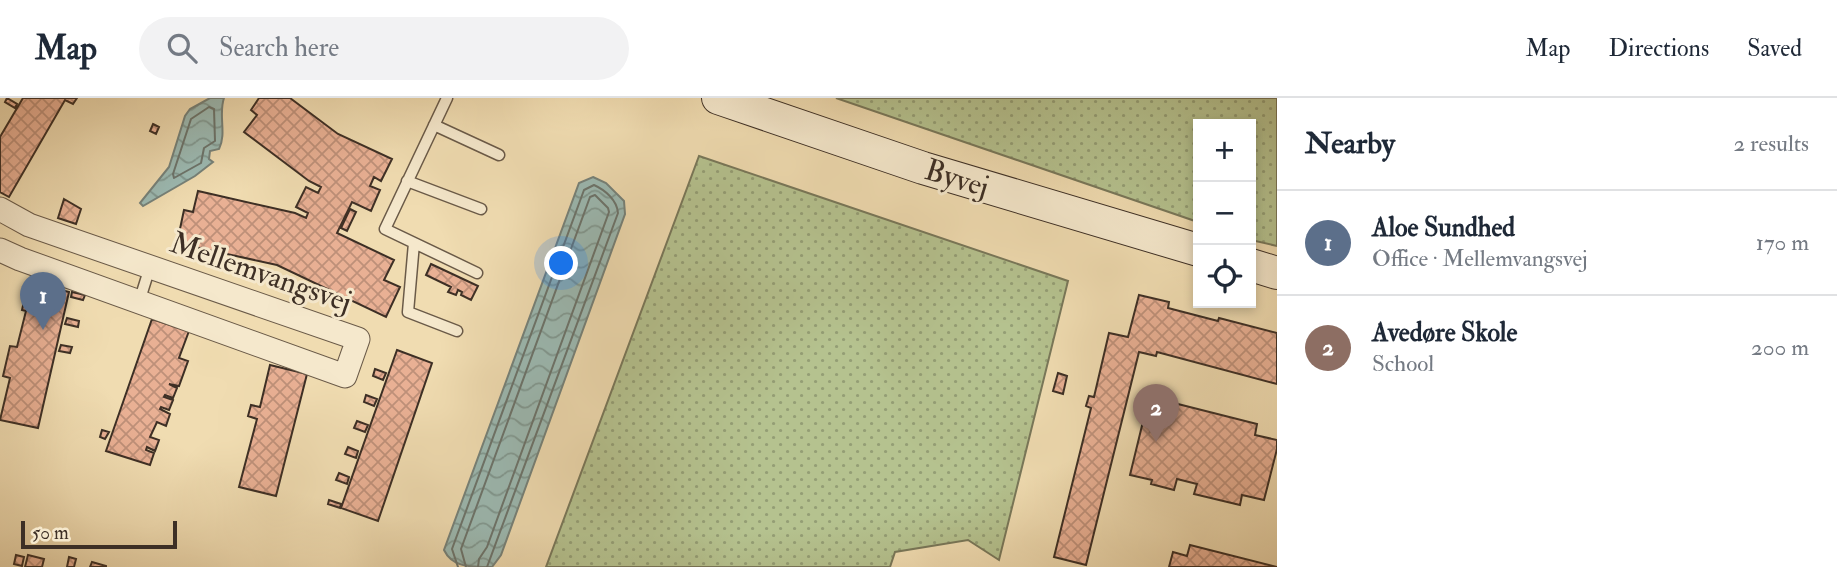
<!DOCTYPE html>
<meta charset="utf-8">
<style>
:root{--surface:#fff;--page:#f2f2f3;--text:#1f2937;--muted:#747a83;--line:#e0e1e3;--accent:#0b8043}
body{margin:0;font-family:"IM FELL Double Pica",serif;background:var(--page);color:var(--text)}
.controls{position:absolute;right:21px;top:21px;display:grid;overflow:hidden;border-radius:0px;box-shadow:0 4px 10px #0003}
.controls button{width:63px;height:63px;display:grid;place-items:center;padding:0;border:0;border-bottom:2px solid var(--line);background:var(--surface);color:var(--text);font:35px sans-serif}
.scale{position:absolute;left:21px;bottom:18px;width:156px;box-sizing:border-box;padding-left:7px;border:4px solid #3d2f25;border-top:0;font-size:19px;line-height:24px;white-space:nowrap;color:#3d2f25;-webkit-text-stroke:5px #f5e8cc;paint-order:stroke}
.you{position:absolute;left:562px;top:166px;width:24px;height:24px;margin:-18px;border:5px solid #fff;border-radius:50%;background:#1a73e8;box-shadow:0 0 0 10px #1a73e833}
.badge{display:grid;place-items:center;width:46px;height:46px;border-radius:50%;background:var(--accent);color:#fff;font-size:23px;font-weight:700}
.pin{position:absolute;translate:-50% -58px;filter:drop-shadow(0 2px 4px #0008)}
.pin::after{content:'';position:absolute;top:37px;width:24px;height:21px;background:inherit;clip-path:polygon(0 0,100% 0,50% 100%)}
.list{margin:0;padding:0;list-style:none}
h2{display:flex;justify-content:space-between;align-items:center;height:91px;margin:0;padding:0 28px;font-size:30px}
h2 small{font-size:23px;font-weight:400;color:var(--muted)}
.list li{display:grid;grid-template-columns:46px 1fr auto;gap:21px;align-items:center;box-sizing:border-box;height:105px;padding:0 28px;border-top:2px solid var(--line)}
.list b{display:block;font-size:26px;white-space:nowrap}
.list p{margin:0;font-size:23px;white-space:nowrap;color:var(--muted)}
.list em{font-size:23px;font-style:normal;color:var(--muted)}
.icon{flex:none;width:38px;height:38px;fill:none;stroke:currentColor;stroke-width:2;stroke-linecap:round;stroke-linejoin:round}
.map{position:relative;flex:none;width:1277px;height:469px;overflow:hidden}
header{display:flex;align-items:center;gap:42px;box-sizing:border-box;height:98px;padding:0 35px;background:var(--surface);border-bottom:2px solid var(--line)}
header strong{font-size:33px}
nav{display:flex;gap:38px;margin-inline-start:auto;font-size:24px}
.search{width:490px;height:63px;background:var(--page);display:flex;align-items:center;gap:18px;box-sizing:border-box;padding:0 24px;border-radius:38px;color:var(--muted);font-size:26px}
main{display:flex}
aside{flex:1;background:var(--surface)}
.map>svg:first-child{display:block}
.green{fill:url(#green-dots);stroke:#79785a;stroke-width:2}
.water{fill:url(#water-waves);stroke:#76827a;stroke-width:2}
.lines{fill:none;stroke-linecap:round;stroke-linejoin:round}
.shore{stroke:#6c746c;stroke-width:2}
.building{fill:url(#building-cross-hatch);stroke:#3d2f25;stroke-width:2}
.lane-casing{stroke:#6a5a48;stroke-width:13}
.street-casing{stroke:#6a5a48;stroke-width:25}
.secondary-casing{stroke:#3d2f25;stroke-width:34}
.lane{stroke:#f5e8cc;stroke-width:10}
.street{stroke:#f5e8cc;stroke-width:23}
.secondary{stroke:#f5e8cc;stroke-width:32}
.labels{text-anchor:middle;stroke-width:6;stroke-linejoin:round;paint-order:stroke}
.street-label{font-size:30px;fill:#3d2f25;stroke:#f5e8cc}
</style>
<header>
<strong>Map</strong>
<div class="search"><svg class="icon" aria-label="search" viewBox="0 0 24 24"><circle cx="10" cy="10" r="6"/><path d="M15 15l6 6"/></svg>Search here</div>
<nav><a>Map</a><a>Directions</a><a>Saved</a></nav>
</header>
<main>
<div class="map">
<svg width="1277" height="469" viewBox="0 0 1277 469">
<defs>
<pattern id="green-dots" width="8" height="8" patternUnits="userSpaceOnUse" patternTransform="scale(1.75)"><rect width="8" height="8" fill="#b5c28f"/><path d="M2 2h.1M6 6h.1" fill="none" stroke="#949e75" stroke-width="1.8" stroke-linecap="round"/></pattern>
<pattern id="water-waves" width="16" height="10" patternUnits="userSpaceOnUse" patternTransform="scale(1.75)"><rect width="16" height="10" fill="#9cbab3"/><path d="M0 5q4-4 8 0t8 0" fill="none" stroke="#809891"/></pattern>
<pattern id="building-cross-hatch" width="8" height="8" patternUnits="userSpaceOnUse" patternTransform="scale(1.75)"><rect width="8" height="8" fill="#e9b094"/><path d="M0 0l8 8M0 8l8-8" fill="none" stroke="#be9079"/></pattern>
</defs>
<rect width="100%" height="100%" fill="#f0dcb1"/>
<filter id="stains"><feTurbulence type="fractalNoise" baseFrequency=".00286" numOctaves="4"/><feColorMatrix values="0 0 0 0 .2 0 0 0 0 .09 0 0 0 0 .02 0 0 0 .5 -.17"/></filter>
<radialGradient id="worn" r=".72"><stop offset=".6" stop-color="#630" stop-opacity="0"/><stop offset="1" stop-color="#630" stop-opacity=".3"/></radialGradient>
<!-- green -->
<path class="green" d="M836,0h441v148l-26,-6v-116h-53v98z
M699,58l369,125 -69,279 -31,-20 -73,12 -5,15h-344z"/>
<!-- water -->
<path class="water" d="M210,0h14c-6,17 3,35 -5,51l-9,2 -1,8 4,3 -18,14 -52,30 -3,-3 29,-36 16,-51 5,-7z
M593,79l13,6 18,18 1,13 -124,341 -9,12c-23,0 -40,0 -48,-17l135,-367z"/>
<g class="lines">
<!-- shore -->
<path class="shore" d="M209,9l5,2 1,32 -11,7 -3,15 -27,15 -1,-4 18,-55z
M458,469l-6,-18 132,-359 10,-5c11,5 23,15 24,28l-131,354
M466,469l-5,-18 129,-352 5,-2 13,13 1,4 -122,335 -8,12 -1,8"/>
</g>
<!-- building -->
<path class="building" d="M7,0l10,6 -2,4 -10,-6z
M23,0h54l-4,6 -8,-4 -56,97 -9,-5v-55z
M259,0h31l48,36 54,25 -11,22 -7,-4 -4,9 10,4 -9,21 -19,-9 -15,31 57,27 -10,20 16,7 -14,30 -109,-52 -100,-22 7,-33 9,2 5,-21 97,22 11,5 2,-5 -12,-6 10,-20 12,6 3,-6 -12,-6 -65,-49 13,-17 -6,-5z
M153,26l6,3 -3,7 -6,-3z
M64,101l17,10 -5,15 -18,-6z
M350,111l6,3 -9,19 -6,-3z
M431,166l47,22 -7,14 -10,-5 1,-3 -4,-2 -2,5 -8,-3 3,-5 -25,-12z
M32,185l37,9 -31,136 -38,-8 10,-42 -7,-2 7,-30 7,1 9,-36 -4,-1 3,-13 4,1z
M72,194l13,3 -2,5 -12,-3z
M1139,197l30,7 -1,6 50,13 1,-3 58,15v51l-120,-32 -1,4 -17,-4 -53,213 -32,-8 37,-149 -5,-2 3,-10 5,1 15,-64 19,4z
M67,220l12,3 -1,6 -13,-3z
M152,221l37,12 -10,27 9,3 -9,25 -10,-2 8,4 -4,10 -8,-3 -1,2 9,3 -4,10 -8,-3 -1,2 10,5 -4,12 -9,-4 -7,15 9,3 -4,11 -8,-4 -1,3 8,3 -4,12 -44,-14z
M61,247l11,2 -2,6 -11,-2z
M397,252l35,13 -54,158 -37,-13z
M270,267l37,9 -31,122 -37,-9 18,-68 -9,-3 3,-11 9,2z
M375,271l11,4 -3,7 -10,-4z
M1058,275l9,3 -4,18 -10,-3z
M366,297l11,4 -3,7 -10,-4z
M1148,303l21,5 1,-4 87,22 -2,11 22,5v9l-13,51 -22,-5 -2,10 -46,-11 3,-10 -20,-5 -3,11 -23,-6 1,-4 -22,-5z
M357,323l11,4 -3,7 -11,-4z
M102,332l7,2 -4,7 -5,-2z
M348,349l10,4 -2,7 -11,-4z
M339,375l10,4 -2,7 -11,-4z
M329,402l12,4 -1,4 -12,-4z
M1190,447l87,22h-108l4,-15 14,4z
M16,457l8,2 -2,9 -8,-2z
M28,457l16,4 -2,8h-17z
M69,459l7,2 -2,8h-7z
M92,464l14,4v1h-16z"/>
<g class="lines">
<!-- lane casing -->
<g class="lane-casing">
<path id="lane" d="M447,0l-62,131 92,44
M434,27l65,30
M407,83l74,28
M414,145l-6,69 49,19
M139,204l11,-35"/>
</g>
<!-- street casing -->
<g class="street-casing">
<path id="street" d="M0,111l29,16 329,114 -13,37 -325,-117 -20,-9"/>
</g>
<!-- secondary casing -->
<g class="secondary-casing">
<path id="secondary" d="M718,0l205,70 275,82
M1251,167l26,8"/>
</g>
<!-- lane -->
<use href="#lane" class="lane"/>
<!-- street -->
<use href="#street" class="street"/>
<!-- secondary -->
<use href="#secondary" class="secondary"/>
</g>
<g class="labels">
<!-- street labels -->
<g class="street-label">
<text transform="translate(957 80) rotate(17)" y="10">Byvej</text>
<text transform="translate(261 174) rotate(19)" y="10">Mellemvangsvej</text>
</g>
</g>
<rect width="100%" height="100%" filter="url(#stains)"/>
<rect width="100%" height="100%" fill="url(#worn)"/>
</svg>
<div class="controls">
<button>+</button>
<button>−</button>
<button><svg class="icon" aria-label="locate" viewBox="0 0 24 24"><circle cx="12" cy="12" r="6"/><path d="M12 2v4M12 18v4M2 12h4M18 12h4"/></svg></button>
</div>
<div class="scale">50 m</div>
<div class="you"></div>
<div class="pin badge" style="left:43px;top:232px;background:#5c6f8a">1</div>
<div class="pin badge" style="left:1156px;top:344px;background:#8d6e63">2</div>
</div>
<aside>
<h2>Nearby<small>2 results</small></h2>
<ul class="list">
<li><span class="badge" style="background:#5c6f8a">1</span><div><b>Aloe Sundhed</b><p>Office · Mellemvangsvej</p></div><em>170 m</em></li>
<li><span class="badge" style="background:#8d6e63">2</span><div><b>Avedøre Skole</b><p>School</p></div><em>200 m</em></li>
</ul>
</aside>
</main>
